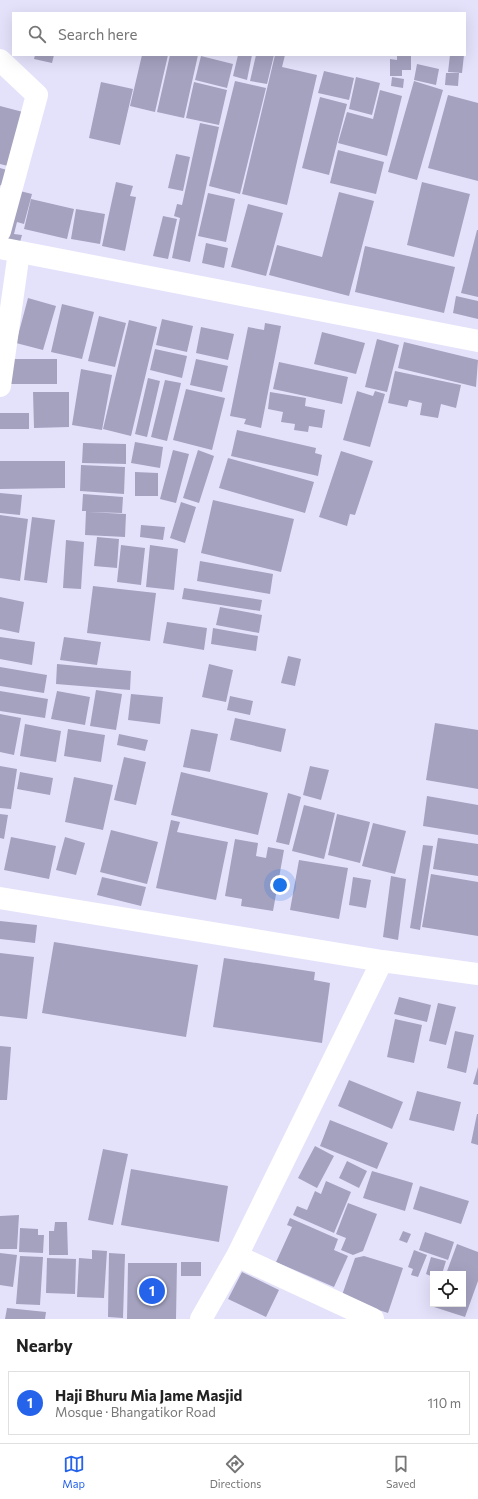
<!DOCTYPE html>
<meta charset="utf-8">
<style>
:root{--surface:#fff;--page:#f6f6f6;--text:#222;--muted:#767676;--line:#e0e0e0;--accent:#2563eb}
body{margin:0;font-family:Commissioner,sans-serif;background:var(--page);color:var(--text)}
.controls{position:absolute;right:12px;bottom:12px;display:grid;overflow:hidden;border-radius:0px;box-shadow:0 4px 16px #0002}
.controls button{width:36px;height:36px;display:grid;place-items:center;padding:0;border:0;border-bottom:1px solid var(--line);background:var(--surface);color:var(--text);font:20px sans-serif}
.you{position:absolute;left:280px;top:885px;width:14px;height:14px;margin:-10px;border:3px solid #fff;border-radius:50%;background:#1a73e8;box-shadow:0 0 0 6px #1a73e833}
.badge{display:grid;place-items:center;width:26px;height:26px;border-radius:50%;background:var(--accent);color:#fff;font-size:13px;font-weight:700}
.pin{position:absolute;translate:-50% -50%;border:2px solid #fff;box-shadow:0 1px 4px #0006}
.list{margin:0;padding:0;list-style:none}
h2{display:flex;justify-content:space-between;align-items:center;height:52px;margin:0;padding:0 16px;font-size:17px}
h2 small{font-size:13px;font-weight:400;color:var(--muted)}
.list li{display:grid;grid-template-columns:26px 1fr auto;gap:12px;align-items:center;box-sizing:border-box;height:64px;margin:0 8px 8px;padding:0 8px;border:1px solid var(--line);border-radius:0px}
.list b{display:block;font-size:15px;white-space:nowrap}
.list p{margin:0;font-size:13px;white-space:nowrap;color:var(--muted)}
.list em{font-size:13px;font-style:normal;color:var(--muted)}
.icon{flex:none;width:22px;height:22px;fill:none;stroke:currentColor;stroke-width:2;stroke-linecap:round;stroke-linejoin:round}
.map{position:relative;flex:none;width:478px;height:1319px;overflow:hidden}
.search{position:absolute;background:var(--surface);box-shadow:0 4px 16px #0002;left:12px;right:12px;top:12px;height:44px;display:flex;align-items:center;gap:10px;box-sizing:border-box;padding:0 14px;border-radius:0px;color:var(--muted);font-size:15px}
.sheet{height:124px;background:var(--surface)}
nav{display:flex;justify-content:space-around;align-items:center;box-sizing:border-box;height:56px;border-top:1px solid var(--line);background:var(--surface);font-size:11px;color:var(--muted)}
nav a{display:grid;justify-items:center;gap:2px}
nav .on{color:var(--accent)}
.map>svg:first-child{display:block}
.building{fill:#a5a2c0}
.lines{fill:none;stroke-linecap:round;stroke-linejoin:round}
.minor{stroke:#fff;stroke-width:22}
</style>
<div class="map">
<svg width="478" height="1319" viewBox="0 0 478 1319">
<rect width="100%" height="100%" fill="#e4e2fb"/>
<!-- building -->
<path class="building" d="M35,55h19l-2,8 -18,-4z
M142,55h26l-13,57 -25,-6z
M170,55h28l-14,63 -27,-6z
M238,55h14l-5,25 -14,-4z
M256,55h18l-7,29 -17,-3z
M275,55h10l-3,12 35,8 -30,130 -45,-11z
M397,55h14v15h-9v6h-12v-17l7,1z
M450,55h14l-2,18 -14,-1z
M201,56l32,8 -6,24 -32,-8z
M417,64l22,5 -3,16 -22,-5z
M324,71l30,7 -5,22 -31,-7z
M446,73h13l-1,13 -13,-1z
M356,77l24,6 -8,32 -23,-6z
M392,77l12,2 -1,9 -12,-2z
M235,81l31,7 -26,106 -31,-8z
M414,81l29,9 -26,90 -29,-8z
M101,82l32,7 -13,56 -31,-7z
M194,82l33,8 -8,35 -33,-7z
M380,90l22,6 -15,60 -49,-13 9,-31 26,7z
M448,95l30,8v78l-50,-13z
M320,97l27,7 -18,71 -27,-7z
M0,106l23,6 -15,54 -8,-2z
M200,123l19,4 -29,135 -18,-4 8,-40 -6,-2 3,-12 5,1z
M338,150l46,12 -8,32 -46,-11z
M176,154l14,3 -7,34 -15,-3z
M0,168l7,2 -5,16 -2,-1z
M116,182l17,4 -3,10 6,1 -11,54 -23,-5z
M422,182l48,12 -16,63 -47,-12z
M16,190l16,4 -8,30 -7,-2 -3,12 8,1 -2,7 -16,-4z
M339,192l35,9 -25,95 -80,-21 8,-30 45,12z
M208,193l27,6 -9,43 -28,-6z
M31,199l43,10 -7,30 -43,-10z
M248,204l35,9 -17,63 -35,-9z
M76,209l29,5 -5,30 -29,-5z
M163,216l14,3 -9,40 -15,-3z
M477,230h1v67l-17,-4z
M206,243l22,5 -4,20 -22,-5z
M365,246l90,21 -11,46 -89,-21z
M456,296l22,5v18l-25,-6z
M28,298l28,8 -13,44 -27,-7z
M62,304l32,8 -12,47 -31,-7z
M99,316l27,7 -11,44 -27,-6z
M162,319l31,7 -6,26 -31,-7z
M129,320l28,7 -26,109 -28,-7z
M265,323l16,3 -20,102 -17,-4 2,-5 -16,-3 18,-89 16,3z
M201,327l33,7 -6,26 -32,-7z
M322,332l43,11 -9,31 -42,-10z
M377,339l22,6 -12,47 -22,-5z
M404,342l74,18 -2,27 -78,-19z
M155,349l32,7 -5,22 -32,-8z
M11,359h46v25h-46z
M196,359l32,7 -6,26 -32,-7z
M279,362l69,15 -6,27 -69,-15z
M81,369l31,6 -10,55 -30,-5z
M395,371l66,14 -5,23 -15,-4 -3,14 -18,-3 2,-12 -13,-3 -2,7 -19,-4z
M148,378l12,3 -13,56 -12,-3z
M165,380l16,3 -14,58 -16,-4z
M186,389l39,9 -13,52 -39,-10z
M357,391l16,5 2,-5 10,3 -15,53 -27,-7z
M33,392h36v35l-35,1z
M270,392l36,6 -1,8 20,4 -3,18 -13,-2 -1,6 -14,-2 1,-6 -14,-2 2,-10 -15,-3z
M0,413h29v16h-29z
M237,430l79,18 -1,5 7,2 -4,21 -87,-20z
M135,442l28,5 -3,21 -29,-5z
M83,443l43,1v20l-44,-1z
M173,450l16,4 -13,49 -16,-4z
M198,450l16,6 -15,47 -16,-5z
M341,451l32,10 -18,54 -5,-1 -3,12 -28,-9z
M228,458l86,24 -9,31 -86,-25z
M0,461h65v27l-65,1z
M81,465l44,2 -1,27 -44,-3z
M135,472l23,1v23h-23z
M0,493l22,2 -2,20 -20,-2z
M83,494l40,3 -1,16 -34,-1 38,2 -1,23 -40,-2 1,-24h-4z
M213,500l81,19 -13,53 -80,-19z
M181,502l15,5 -11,36 -15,-5z
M0,515l28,4 -8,62 -20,-3z
M32,517l23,3 -8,63 -23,-3z
M141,525l24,2 -2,13 -23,-3z
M97,537l22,2 -2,29 -23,-2z
M66,540l18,2 -3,47 -18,-1z
M121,545l24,3 -4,37 -24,-3z
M150,545l28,4 -4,41 -28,-3z
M200,561l73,13 -3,20 -73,-13z
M93,586l63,7 -6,48 -63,-8z
M184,588l78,12 -2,11 -78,-12z
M0,597l24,5 -5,31 -19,-4z
M220,607l42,8 -3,18 -43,-8z
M167,622l40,6 -3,22 -41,-7z
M213,628l45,8 -2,15 -45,-7z
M0,637l35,5 -3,23 -32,-6z
M64,637l37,5 -4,23 -37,-5z
M288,656l13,3 -6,27 -14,-3z
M57,664l74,7 -1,19 -74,-6z
M209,664l24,6 -7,32 -24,-5z
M0,667l47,8 -3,18 -44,-7z
M96,690l26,4 -6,36 -26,-4z
M0,691l48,8 -3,19 -45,-7z
M57,691l33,6 -5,28 -34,-6z
M131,694l32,3 -3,27 -32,-4z
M230,696l23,5 -3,14 -23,-5z
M0,714l21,4 -7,37 -14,-3z
M235,718l51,11 -5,23 -51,-12z
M435,723l43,7v59l-52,-9z
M25,724l36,7 -5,31 -36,-6z
M68,729l37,6 -4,27 -37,-6z
M191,729l27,5 -8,38 -27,-5z
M119,734l29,6 -3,11 -28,-6z
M124,757l22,5 -10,43 -22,-5z
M0,766l17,3 -6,40 -11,-1z
M310,766l19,4 -8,30 -18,-5z
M20,772l33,6 -3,17 -33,-6z
M181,772l87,21 -10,42 -87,-20z
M74,777l39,8 -10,45 -38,-8z
M288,793l13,4 -12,48 -13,-3z
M427,796l51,9v30l-55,-9z
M304,805l31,8 -11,46 -32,-8z
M0,814l8,1 -4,24 -4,-1z
M337,814l33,8 -10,41 -32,-8z
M171,820l9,2 -3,10 51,10 -12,58 -60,-12z
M373,823l33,8 -11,43 -33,-8z
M111,830l47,12 -11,42 -47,-12z
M11,837l45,9 -7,33 -45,-9z
M65,837l20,6 -9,32 -20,-5z
M438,838l40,6v32l-45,-7z
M235,839l23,4 -2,13 10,2 2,-11 16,3 -11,61 -32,-5 1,-7 -17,-3z
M423,845l10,1 -13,84 -10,-2z
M299,860l49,8 -9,51 -49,-9z
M431,874l47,8v54l-56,-9z
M391,876l15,3 -8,61 -15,-3z
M102,877l44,10 -5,19 -44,-11z
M353,877l18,3 -5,28 -17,-3z
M0,921l37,4 -2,18 -35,-4z
M54,942l144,23 -12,72 -144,-24z
M0,953l34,4 -7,62 -27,-3z
M224,958l91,14 -1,8 16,3 -8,60 -109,-16z
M399,997l32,8 -4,17 -33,-8z
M438,1003l18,4 -10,38 -17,-4z
M395,1019l27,6 -8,38 -27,-6z
M455,1031l19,4 -8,38 -19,-5z
M0,1046l11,1 -4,53h-7z
M478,1067v18l-5,-1z
M349,1080l54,22 -11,27 -54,-23z
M417,1091l44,11 -7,29 -45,-11z
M477,1114h1v31l-7,-2z
M330,1120l58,23 -11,26 -57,-23z
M315,1146l19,10 -17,32 -19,-10z
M103,1149l25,5 -15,71 -25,-5z
M347,1161l20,10 -8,17 -20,-10z
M131,1169l97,17 -9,56 -98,-17z
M372,1171l41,12 -8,28 -42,-13z
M326,1181l25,11 -17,41 -41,-18 4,-9 10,4 8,-19 6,3z
M420,1186l49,15 -8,23 -48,-15z
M348,1203l29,11 -14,37 -10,4 -12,-5 5,-12 -10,-4z
M19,1215l-2,34h-17v-33z
M290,1218l48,21 -4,11 14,6 -14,31 -58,-25 16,-35 -5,-2z
M55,1222h12l1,33h-19v-24h5z
M20,1228l18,1v6h6l-1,18 -24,-1z
M403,1231l8,3 -4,9 -8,-3z
M425,1232l29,10 -6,18 -29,-10z
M457,1244l21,8v29l-13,36 -31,-10 1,-3h28v-30h-17z
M92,1250l15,1 -3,47 -27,-1 2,-39 13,1z
M414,1250l13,5 -9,22 -7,-2 2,-6 -5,-2z
M0,1253l17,2 -4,32 -13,-2z
M109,1253l16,1 -2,64 -15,-1z
M20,1256l23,1 -3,48 -24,-1z
M364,1256l39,12 -15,45 -47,-15 14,-40z
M431,1257l15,4 -4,13h-9v3l-7,-3z
M47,1258l29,1 -1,35 -29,-1z
M181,1262h20v14h-20z
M128,1263h49l-1,56h-49z
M242,1272l37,18 -13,27 -38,-18z
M7,1308l39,4 -1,7h-40z"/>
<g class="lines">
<!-- minor -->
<path class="minor" d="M0,60l37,35 -37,136
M0,248l478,93
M0,386l19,-134
M0,898l382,63 96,13
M237,1256l136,63
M201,1319l36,-63 145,-295"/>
</g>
</svg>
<div class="controls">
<button><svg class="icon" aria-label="locate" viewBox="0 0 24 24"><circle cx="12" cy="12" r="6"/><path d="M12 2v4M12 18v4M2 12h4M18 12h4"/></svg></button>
</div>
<div class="you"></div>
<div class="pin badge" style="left:152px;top:1291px">1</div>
<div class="search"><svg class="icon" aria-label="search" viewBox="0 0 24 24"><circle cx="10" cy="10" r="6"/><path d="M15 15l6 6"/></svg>Search here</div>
</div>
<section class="sheet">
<h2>Nearby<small></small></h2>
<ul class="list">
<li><span class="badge">1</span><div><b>Haji Bhuru Mia Jame Masjid</b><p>Mosque · Bhangatikor Road</p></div><em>110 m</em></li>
</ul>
</section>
<nav>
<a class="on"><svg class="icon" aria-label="map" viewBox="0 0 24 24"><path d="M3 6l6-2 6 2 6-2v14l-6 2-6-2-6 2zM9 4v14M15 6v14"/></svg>Map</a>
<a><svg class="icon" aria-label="directions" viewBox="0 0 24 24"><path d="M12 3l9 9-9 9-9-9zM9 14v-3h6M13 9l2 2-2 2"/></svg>Directions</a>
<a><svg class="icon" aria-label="saved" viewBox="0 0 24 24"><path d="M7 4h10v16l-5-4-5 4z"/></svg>Saved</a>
</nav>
